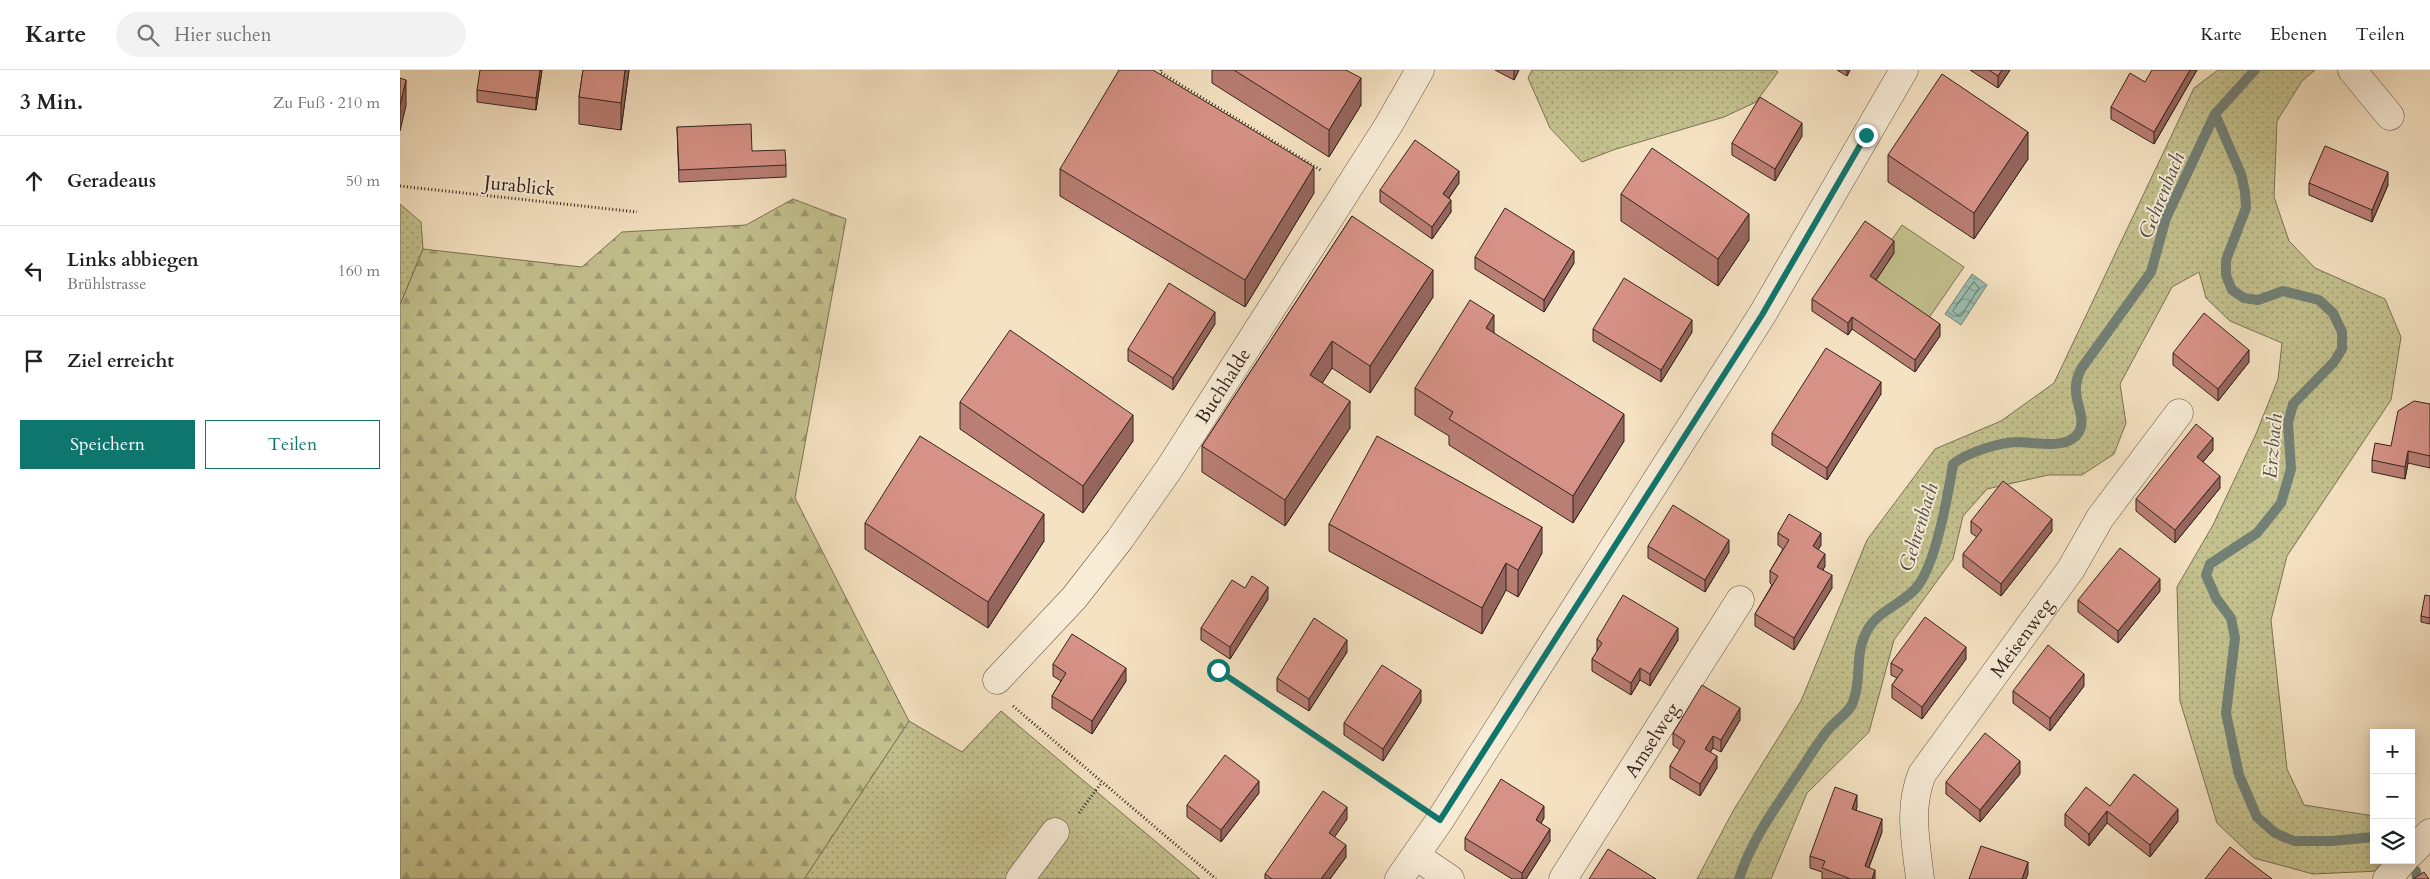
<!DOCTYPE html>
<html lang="de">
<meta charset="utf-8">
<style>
:root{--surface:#fff;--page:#f2f2f2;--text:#202124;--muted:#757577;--line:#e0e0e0;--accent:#0f766e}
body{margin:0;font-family:Cardo,serif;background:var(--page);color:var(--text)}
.controls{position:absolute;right:15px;bottom:15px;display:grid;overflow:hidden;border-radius:0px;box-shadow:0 2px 12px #0003}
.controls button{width:45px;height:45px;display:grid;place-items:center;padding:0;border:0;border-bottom:1px solid var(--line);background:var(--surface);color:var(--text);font:25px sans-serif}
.stop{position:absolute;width:15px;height:15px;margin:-11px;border:4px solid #0f766e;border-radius:50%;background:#fff}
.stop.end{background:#0f766e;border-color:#fff;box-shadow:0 1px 5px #0008}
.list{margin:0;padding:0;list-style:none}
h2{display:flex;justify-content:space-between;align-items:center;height:65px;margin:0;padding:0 20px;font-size:21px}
h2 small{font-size:16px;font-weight:400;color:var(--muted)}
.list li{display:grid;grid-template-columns:32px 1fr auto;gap:15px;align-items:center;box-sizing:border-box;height:90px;padding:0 20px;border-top:1px solid var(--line)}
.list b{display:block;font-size:19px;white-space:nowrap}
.list p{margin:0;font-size:16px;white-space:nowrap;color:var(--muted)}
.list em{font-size:16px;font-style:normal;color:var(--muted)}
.actions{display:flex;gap:10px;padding:15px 20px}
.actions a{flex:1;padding:11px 0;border:1px solid var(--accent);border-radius:0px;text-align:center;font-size:18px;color:var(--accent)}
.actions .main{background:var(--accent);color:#fff}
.icon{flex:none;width:28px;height:28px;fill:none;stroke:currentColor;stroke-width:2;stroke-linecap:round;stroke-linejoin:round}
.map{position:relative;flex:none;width:2030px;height:809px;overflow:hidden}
header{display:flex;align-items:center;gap:30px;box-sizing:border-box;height:70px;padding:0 25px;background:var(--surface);border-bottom:1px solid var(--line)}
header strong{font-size:24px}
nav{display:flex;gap:28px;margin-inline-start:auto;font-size:18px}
.search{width:350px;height:45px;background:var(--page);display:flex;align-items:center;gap:12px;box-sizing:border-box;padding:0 18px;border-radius:28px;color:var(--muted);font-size:19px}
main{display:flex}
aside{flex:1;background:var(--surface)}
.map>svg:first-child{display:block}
.grass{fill:url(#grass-dots);stroke:#7b7256}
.forest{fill:url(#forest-firs);stroke:#7b7256}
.green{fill:#c3c18e;stroke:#7b7256}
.water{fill:url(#water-waves);stroke:#728076}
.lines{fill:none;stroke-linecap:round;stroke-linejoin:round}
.shore{stroke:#687168;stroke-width:1}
.stream{stroke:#728076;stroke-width:10}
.minor-casing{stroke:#645447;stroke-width:29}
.path{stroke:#33241e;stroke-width:3;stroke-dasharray:1 2.5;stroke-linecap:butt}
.minor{stroke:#f8ecd7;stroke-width:28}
.wall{fill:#b97e74;stroke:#33241e}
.shaded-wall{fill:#96665e;stroke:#33241e}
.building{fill:#d79287;stroke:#33241e}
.route{stroke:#0f766e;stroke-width:6}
.labels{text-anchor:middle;stroke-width:4;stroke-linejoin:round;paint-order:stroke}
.street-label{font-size:19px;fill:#33241e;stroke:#f8ecd7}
.water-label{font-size:20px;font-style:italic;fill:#52524a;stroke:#f8ecd7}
</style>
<header>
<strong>Karte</strong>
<div class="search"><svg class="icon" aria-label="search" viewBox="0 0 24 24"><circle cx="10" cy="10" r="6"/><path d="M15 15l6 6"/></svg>Hier suchen</div>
<nav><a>Karte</a><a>Ebenen</a><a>Teilen</a></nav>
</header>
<main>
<aside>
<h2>3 Min.<small>Zu Fuß · 210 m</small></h2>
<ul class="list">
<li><svg class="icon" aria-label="ahead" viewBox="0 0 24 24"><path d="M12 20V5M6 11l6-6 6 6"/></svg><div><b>Geradeaus</b></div><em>50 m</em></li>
<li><svg class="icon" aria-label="left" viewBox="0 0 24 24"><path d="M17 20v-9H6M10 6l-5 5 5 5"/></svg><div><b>Links abbiegen</b><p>Brühlstrasse</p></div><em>160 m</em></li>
<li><svg class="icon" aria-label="arrive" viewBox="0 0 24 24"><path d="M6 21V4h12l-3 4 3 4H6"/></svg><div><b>Ziel erreicht</b></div></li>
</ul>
<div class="actions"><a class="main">Speichern</a><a>Teilen</a></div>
</aside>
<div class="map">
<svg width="2030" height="809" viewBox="0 0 2030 809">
<defs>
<pattern id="grass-dots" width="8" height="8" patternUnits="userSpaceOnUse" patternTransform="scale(1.25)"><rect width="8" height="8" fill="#c3c18e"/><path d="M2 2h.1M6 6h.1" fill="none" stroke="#9f9d73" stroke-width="1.8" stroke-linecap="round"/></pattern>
<pattern id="forest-firs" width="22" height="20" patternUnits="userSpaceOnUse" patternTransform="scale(1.25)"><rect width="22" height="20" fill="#c3c18e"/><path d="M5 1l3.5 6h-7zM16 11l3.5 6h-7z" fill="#9f9d73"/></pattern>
<pattern id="water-waves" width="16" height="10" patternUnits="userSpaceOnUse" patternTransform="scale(1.25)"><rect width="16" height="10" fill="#9cbeb1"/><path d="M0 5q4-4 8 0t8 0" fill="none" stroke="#809a8f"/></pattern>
</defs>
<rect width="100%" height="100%" fill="#f5e2c2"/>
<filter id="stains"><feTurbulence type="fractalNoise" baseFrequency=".004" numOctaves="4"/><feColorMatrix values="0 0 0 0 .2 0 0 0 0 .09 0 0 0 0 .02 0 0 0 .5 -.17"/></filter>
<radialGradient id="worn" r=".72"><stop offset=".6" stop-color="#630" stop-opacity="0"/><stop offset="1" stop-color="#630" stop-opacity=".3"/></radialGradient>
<!-- grass -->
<path class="grass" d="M1132,0h243l3,2 -22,30 -32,15 -108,32 -34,13 -32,-34 -22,-50z
M1818,0h97l-13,11 -25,40 -3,76 15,44 26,27 70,31 16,38 -10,63 -104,156 -16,64 16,149 17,36 70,11v44h14l-9,11 -66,3 -59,-16 -37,-35 -37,-122 -3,-114 36,-62 43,-91 22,-55 4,-36 -52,-22 -24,-23 -7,-26 -27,15 -52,97 6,39 -12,31 -32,21h-34l-61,14 -24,27 -10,43 -59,81 -25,92 -62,61 -36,86h-74l36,-68 68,-110 66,-161 68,-91 66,-28 53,-38 140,-295z
M0,134l21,18 2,27 -23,56z
M601,641l199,168h-396l105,-158 53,31z"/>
<!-- forest -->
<path class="forest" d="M393,129l53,20 -51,279 114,223 -105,158h-404v-574l23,-56 159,18 40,-35 124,-7z"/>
<!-- green -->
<path class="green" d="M1502,155l62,42 -40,58 -54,-36 24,-36 -8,-5z"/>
<!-- water -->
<path class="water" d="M1572,204l15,11 -26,40 -16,-11z"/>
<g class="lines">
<!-- shore -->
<path class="shore" d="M1574,212l5,6 -18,28h-3l-5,-5z"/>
<!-- stream -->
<path class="stream" d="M1855,0l-40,44 26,60 4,18 1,16 -20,52v15l6,15 12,8 14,2 25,-9 36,9 14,13 9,19v17l-8,13 -41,42 -5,19 3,46 -10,34 -24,30 -47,31 -4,11 10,23 15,20 4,20 -9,75 13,62 18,42 18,16 19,8h37l43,-4
M2016,801l1,8
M1339,809c13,-40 36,-71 59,-105 10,-15 19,-31 30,-44 7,-9 22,-18 25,-28 10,-25 0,-47 15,-73 11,-19 35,-25 49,-42 19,-24 31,-92 36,-123 13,-11 47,-22 65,-22 16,0 50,9 61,-10 7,-13 -3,-28 -3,-41 -1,-8 2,-15 5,-22l70,-97 15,-54 49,-104"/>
<!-- minor casing -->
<g class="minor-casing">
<g id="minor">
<path d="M1952,0l38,46"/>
<path id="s1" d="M597,610l77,-82 46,-59 49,-70 219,-343 32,-56"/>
<path d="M2011,783l19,-20"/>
<path d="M1016,786l34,23"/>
<path d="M620,809l35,-47"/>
<path d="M999,809l41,-59 322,-505 142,-245"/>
<path id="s2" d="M1163,809l177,-279"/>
<path id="s3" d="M1520,809c-4,-37 -12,-70 2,-105l149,-205 29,-51 79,-105"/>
<path d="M1987,809l17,-19"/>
</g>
</g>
<!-- path -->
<path class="path" d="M761,0l-1,2 162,99
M0,116l237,26
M818,601l197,132
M613,636l203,173
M679,743l23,-31"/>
<!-- minor -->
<use href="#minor" class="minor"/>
</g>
<!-- wall -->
<path class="wall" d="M142,0l-6,40 -59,-8v-12z
M183,0h46l-8,60 -42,-6v-27z
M812,0h134l15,35 -32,52 -117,-74z
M1095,0h24l-5,10z
M1437,0h13l-3,6z
M1570,0h40l-12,18z
M1797,0l-43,74 -43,-25v-12l34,-25z
M277,57l75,24 34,14v12l-107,5z
M1402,66l-27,45 -43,-26v-12z
M1488,85l140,4 -54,80 -86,-57z
M660,99l254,24 -69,114 -185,-111z
M1059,113l-10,15 2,14 -19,27 -52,-37v-12z
M1909,113l79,2 -16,37 -63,-27z
M1221,124l128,46 -31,46 -97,-65z
M952,146l81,81 -63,96 -38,-25 -10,15 28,45 -65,98 -83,-54v-26z
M1494,183l-18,27 64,56 -25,36 -63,-43 -4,6 -36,-24v-12z
M1075,187l99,6 -30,49 -69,-43z
M815,254l-42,66 -45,-29v-12z
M1193,259l99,3 -31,50 -68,-41z
M1094,263l130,108 -51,82 -124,-78v-9l-34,-21v-27z
M1773,283l76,9 -31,39 -45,-36z
M1481,324l-54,86 -55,-35v-12z
M560,332l173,39 -50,72 -123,-84z
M2030,334v64l-22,-5 -3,16 -33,-7v-12l19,-14z
M1813,380l-10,12 17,26 -45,55 -39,-32v-12z
M1571,451l81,10 -51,65 -38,-29v-13l14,-17 -6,-4z
M465,453l179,18 -56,87 -123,-79z
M929,454l213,29 -24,44 -12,-7 -24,44 -153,-83z
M1378,463l43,12 -3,5 7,16 -2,4 9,18 -38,62 -39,-24v-12l17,-29 -2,-2v-12l13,-22 -5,-4z
M1248,476l81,6 -24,40 -57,-34z
M845,518l23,11 -38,60 -29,-19v-12z
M1760,521l-42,52 -40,-31v-12z
M2030,526v28l-9,-2v-6z
M1197,569l81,1 -28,46 -10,-6 -9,15 -39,-24v-12l5,-7z
M947,582l-38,59 -32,-20v-13z
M1566,589l-44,60 -30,-21v-13l5,-7 -6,-3v-12z
M653,594l73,17 -34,53 -40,-26v-12l9,-15 -8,-5z
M1684,616l-34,45 -37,-28v-12z
M1021,632l-38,59 -39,-26v-12z
M1340,650l-19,32 -8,-4 -3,4 7,16 -17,28 -30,-18v-12l10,-16 -7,-5v-12z
M1620,704l-40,48 -34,-28v-12z
M859,723l-38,49 -34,-25v-12z
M1710,736l68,15 -28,36 -43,-34 -18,23 -24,-20v-12z
M1457,737l-1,3 26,22 -13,35 6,12h-53v-7l-12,-4v-12z
M1144,748l-3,5 9,18 -24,38h-14l-47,-29v-12z
M947,749l-13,18 12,20 -16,22h-65v-5z"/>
<!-- shaded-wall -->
<path class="shaded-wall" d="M140,0h2l-6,40v-12z
M225,0h4l-8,60v-27z
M1114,0h5l-5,10z
M1447,0h3l-3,6z
M1602,0h8l-12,18v-12z
M1790,0h7l-43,74v-12z
M961,8v27l-32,52v-27z
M6,10v26l-6,25v-26z
M1402,53v13l-27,45v-12z
M1628,62v27l-54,80v-26z
M914,97v26l-69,114v-27z
M1059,101v12l-16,23v-12z
M1988,102v13l-16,37v-12z
M1051,130v12l-19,27v-12z
M1349,144v26l-31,46v-27z
M1494,171v12l-24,36v-13z
M1174,181v12l-30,49v-12z
M1033,200v27l-63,96v-27z
M815,242v12l-42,66v-12z
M1094,245v27l-8,-14z
M1452,247v12l-4,6v-12z
M1292,250v12l-31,50v-12z
M1540,254v12l-25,36v-12z
M932,271v27l-22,34v-27z
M1849,280v12l-31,39v-12z
M1481,312v12l-54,86v-12z
M950,331v27l-65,98v-26z
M1224,344v27l-51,82v-27z
M733,345v26l-50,72v-27z
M1813,368v12l-16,19v-12z
M2008,381v12l-3,16v-12z
M1820,406v12l-45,55v-13z
M644,444v27l-56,87v-26z
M1652,449v12l-51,65v-12z
M1142,457v26l-24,44v-27z
M1421,463v12l-8,14v-13z
M1329,470v12l-24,40v-12z
M1425,484v12l-8,13v-12z
M1106,493v27l-24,44v-26z
M1432,505v13l-38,62v-12z
M1760,509v12l-42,52v-12z
M868,517v12l-38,60v-12z
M1278,558v12l-28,46v-12z
M947,570v12l-38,59v-12z
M1566,577v12l-44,60v-12z
M726,598v13l-34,53v-13z
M1240,598v12l-9,15v-12z
M1684,604v12l-34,45v-13z
M1021,620v12l-38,59v-12z
M1340,638v12l-19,32v-12z
M1313,666v12l-8,13v-12z
M1317,686v12l-17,28v-12z
M1620,691v13l-40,48v-12z
M859,711v12l-38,49v-12z
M1457,725v12l-5,14v-12z
M1144,736v12l-8,14v-12z
M947,737v12l-18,26v-12z
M1778,739v12l-28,36v-12z
M1707,741v12l-18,23v-12z
M1482,749v13l-17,46v-12z
M1150,759v12l-24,38h-4v-6z
M946,775v12l-16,22h-9z
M1628,792v12l-2,5h-4z
M1475,800v9h-3z"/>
<!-- building -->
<path class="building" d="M80,0h60l-4,28 -59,-8z
M183,0h42l-4,33 -42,-6z
M719,0h34l161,97 -69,113 -185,-111z
M834,0h112l15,8 -32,52z
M1589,0h13l-4,6z
M1752,0h38l-36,62 -43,-25 19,-34 15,9z
M1542,4l86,58 -54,81 -86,-58z
M0,8l6,2 -6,25z
M1360,27l42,26 -27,46 -43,-26z
M351,54l1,27 33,-1 1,15 -107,5 -2,-43z
M1015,70l44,31 -16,23 8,6 -19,27 -52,-37z
M1925,76l63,26 -16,38 -63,-27z
M1252,78l97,66 -31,45 -97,-65z
M1105,138l69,43 -30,49 -69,-43z
M952,146l81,54 -63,96 -38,-25 -22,34 40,26 -65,99 -83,-54z
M1465,151l29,20 -24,35 70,48 -25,36 -63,-43 -4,6 -36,-24z
M1224,208l68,42 -31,50 -68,-41z
M769,213l46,29 -42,66 -45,-29z
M1070,230l24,15 -8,13 138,86 -51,82 -124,-77 4,-7 -38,-24z
M1804,243l45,37 -31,39 -45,-36z
M610,260l123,85 -50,71 -123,-84z
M1426,278l55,34 -54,86 -55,-35z
M2014,331l16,3v52l-22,-5 -3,16 -33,-7 3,-17 16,3 7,-35z
M1796,354l17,14 -16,19 23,19 -45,54 -39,-31z
M520,366l124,78 -56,88 -123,-79z
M977,366l165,91 -24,43 -12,-7 -24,45 -153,-84z
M1603,411l49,38 -51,65 -38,-30 19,-24 -11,-9z
M1273,435l56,35 -24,40 -57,-34z
M1389,444l32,19 -8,13 12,8 -8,13 15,8 -38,63 -39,-24 23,-38 -8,-5 19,-31 -11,-7z
M1720,478l40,31 -42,52 -40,-31z
M852,506l16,11 -38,60 -29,-19 31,-48 13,8z
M1223,525l55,33 -28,46 -10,-6 -9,15 -39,-24 10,-16 -5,-4z
M2025,525l5,1v22l-9,-2z
M1525,547l41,30 -44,60 -30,-22 11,-15 -12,-7z
M914,548l33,22 -38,59 -32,-21z
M672,564l54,34 -34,53 -40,-25 14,-23 -13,-9z
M1648,575l36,29 -34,44 -37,-27z
M982,595l39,25 -38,59 -39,-26z
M1302,615l38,23 -19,32 -8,-4 -8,13 12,7 -17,28 -30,-18 15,-25 -12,-8z
M1585,663l35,28 -40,49 -34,-28z
M825,685l34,26 -38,49 -34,-25z
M1734,704l44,35 -28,36 -43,-34 -18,23 -24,-20 21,-27 24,19z
M1101,709l43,27 -8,14 14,9 -28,44 -57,-35z
M1435,717l22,8 -5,14 30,10 -17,47 10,4 -3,9h-21l-29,-11 3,-7 -15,-5z
M923,721l24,16 -18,26 17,12 -25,34h-49l-7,-5z
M1581,776l47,16 -6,17h-53z
M1830,777l42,32h-67z
M1208,779l48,30h-67z
M2024,802l5,7h-16z"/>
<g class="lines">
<!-- route -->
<path class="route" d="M818,600l222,150 322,-505 104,-180"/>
</g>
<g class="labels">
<!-- street labels -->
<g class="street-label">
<text transform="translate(120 115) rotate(6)" y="7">Jurablick</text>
<text dy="7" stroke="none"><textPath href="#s1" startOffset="372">Buchhalde</textPath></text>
<text dy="7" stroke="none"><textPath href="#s3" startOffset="275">Meisenweg</textPath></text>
<text dy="7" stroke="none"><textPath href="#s2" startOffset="165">Amselweg</textPath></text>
</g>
<!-- water labels -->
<g class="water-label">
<text transform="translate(1761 125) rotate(-68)" y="7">Gehrenbach</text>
<text transform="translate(1872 376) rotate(-85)" y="7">Erzbach</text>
<text transform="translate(1518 457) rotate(-73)" y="7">Gehrenbach</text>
</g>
</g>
<rect width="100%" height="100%" filter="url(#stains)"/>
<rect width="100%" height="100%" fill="url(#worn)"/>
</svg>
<div class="controls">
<button>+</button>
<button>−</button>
<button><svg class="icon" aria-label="layers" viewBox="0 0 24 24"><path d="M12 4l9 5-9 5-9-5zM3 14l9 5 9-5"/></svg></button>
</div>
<div class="stop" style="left:818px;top:600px"></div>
<div class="stop end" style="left:1466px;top:65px"></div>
</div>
</main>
